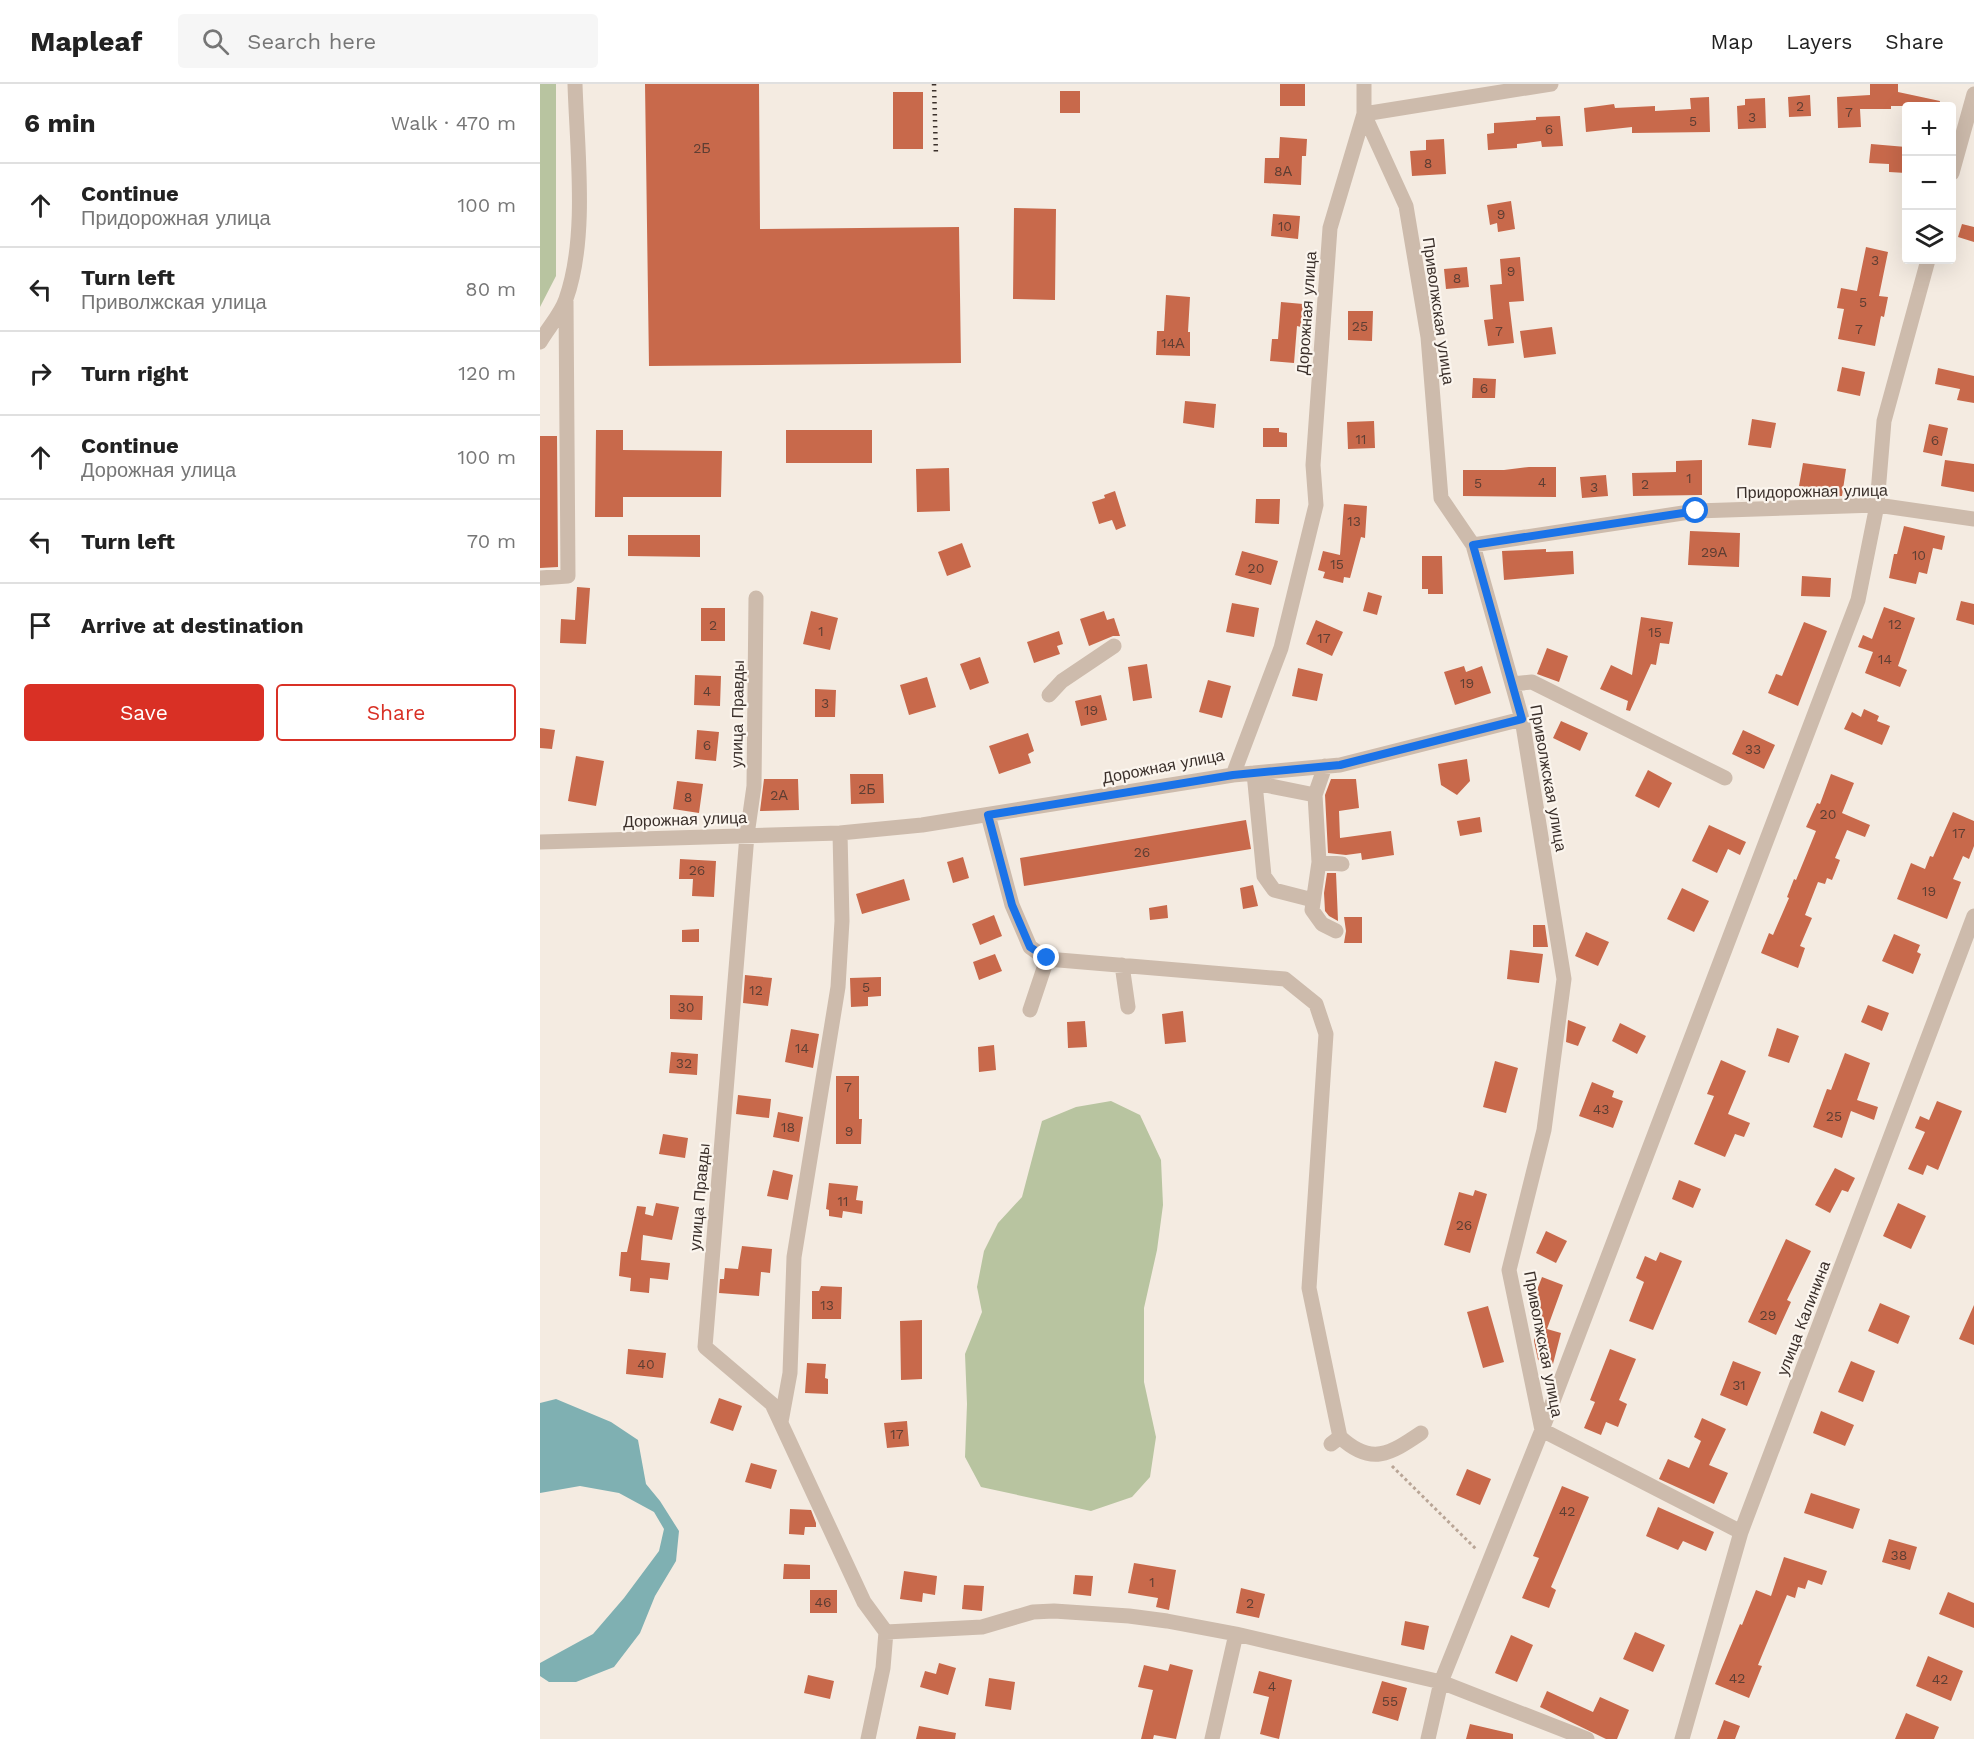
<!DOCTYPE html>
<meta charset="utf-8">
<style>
:root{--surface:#fff;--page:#f6f6f6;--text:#222;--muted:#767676;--line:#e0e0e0;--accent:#d93025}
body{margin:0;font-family:"Work Sans",sans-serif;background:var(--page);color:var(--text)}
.controls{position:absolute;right:18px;top:18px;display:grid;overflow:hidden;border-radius:6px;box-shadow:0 6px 24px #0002}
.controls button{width:54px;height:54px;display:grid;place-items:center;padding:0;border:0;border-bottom:2px solid var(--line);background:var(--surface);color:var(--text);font:30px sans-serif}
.stop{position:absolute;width:18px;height:18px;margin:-14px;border:4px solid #1a73e8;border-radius:50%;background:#fff}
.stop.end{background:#1a73e8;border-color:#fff;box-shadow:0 2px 6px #0008}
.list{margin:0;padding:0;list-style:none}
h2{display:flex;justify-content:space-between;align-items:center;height:78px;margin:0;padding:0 24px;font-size:26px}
h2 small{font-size:20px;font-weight:400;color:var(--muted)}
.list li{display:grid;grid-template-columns:39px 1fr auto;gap:18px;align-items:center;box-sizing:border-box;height:84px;padding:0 24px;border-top:2px solid var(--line)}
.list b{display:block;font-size:22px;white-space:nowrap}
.list p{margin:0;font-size:20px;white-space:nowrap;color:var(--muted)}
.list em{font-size:20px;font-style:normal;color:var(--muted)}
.actions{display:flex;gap:12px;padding:18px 24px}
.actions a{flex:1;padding:14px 0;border:2px solid var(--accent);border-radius:6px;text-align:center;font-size:21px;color:var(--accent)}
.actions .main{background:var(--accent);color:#fff}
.icon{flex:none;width:33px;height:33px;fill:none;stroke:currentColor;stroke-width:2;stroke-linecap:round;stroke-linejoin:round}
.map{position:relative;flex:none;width:1434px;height:1655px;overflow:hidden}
header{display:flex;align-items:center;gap:36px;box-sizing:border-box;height:84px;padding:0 30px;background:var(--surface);border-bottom:2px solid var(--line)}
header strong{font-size:28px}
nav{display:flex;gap:33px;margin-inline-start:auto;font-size:21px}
.search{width:420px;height:54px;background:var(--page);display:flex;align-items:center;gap:15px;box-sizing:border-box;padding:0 21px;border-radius:6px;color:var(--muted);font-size:22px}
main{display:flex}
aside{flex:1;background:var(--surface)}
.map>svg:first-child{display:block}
.green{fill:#b8c4a0}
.water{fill:#7fb0b2}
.building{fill:#c8694b}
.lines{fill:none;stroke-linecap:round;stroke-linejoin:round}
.path{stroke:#b9a596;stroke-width:3;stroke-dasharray:3 3;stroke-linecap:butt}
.minor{stroke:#cdbbac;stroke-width:15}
.rail{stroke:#3b302b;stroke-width:4.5;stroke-dasharray:1.5 4.5;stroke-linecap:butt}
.route{stroke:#1a73e8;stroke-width:8}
.labels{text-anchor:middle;stroke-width:4.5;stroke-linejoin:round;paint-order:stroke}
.number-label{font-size:14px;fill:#5e3e33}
.street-label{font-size:16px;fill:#3b302b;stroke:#fbf5ee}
</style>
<header>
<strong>Mapleaf</strong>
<div class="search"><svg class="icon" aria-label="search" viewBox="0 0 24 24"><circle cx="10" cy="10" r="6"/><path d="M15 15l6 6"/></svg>Search here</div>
<nav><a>Map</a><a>Layers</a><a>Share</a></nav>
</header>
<main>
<aside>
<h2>6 min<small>Walk · 470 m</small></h2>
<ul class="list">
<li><svg class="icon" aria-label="ahead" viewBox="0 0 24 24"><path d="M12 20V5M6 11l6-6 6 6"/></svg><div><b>Continue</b><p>Придорожная улица</p></div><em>100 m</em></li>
<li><svg class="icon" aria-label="left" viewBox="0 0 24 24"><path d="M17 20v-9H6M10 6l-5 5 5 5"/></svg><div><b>Turn left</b><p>Приволжская улица</p></div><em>80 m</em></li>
<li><svg class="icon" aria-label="right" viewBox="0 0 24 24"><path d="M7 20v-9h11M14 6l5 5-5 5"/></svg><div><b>Turn right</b></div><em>120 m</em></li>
<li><svg class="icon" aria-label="ahead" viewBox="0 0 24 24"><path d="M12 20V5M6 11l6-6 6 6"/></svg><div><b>Continue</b><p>Дорожная улица</p></div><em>100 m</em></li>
<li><svg class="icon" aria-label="left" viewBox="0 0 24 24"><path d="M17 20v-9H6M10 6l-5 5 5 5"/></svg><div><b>Turn left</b></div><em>70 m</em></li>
<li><svg class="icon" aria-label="arrive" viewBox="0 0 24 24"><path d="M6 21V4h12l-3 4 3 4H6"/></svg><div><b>Arrive at destination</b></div></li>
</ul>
<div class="actions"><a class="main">Save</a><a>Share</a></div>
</aside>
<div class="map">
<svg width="1434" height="1655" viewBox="0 0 1434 1655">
<rect width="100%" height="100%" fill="#f4ebe1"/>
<!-- green -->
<path class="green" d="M0,0h16v192l-16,31z
M571,1017l29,14 21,45 2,45 -6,45 -13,58v74l12,55 -6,40 -18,20 -41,14 -110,-24 -16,-30 2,-53 -2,-50 17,-42 -5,-25 7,-36 14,-28 24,-26 20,-76 34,-14z"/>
<!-- water -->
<path class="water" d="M16,1315l55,23 27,18 8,44 14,17 19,30 -3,30 -21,35 -15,37 -26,34 -38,15h-27l-9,-6v-13l53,-29 31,-36 35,-47 5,-22 -10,-17 -35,-19 -39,-7 -40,7v-90z"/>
<!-- building -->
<path class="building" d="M105,0h114l1,145 199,-2 2,136 -312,3z
M740,0h25v22h-25z
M1330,0h28v8l42,9 -1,5h-48v3h-31l1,18 -23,1 -1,-31 33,-2z
M520,7h20v22h-20z
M353,8h30v57h-30z
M1270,11l1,21 -22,1 -1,-20z
M1169,13l1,35 -78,1v-6l-46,5 -2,-24 30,-4 1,4 40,-2v5l36,-2 -1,-11z
M1225,14l1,30 -28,1 -1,-23 8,-1v-6z
M1020,32l3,30 -21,1 -1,-6 -24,3v4l-29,2 -1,-16 7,-1v-10l42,-3v-3z
M740,53l27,2 -1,17h-4l-1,29 -37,-2 1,-25h14z
M904,55l2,35 -34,2 -2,-25 16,-1v-10z
M1331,60l35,3v26l-17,-1v-8l-20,-1z
M971,117l4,28 -17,3 -1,-9 -7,2 -3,-20z
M474,124l42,1 -1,91 -42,-1z
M733,130l27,2 -2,23 -27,-3z
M1422,140l12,3v15l-16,-5z
M1326,163l22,5 -9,44 9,1 -4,20 -3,-1 -6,30 -37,-7 6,-30 -7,-1 4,-20 16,3z
M980,173l4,44 -15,1 5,41 -26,3 -4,-26 9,-1 -3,-34 12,-1 -2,-25z
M927,183l2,20 -23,2 -2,-20z
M626,211l24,2 -2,35h2v24l-34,-1 1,-24h7z
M741,218l22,2 -2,23 -4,-1 -3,37 -24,-2 2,-22h6z
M808,227h25l-1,30 -24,-1z
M1012,243l4,27 -32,4 -4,-27z
M1302,283l23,5 -5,24 -23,-5z
M1398,284l36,8v27l-17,-3 3,-11 -25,-5z
M933,294l23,1 -1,19h-23z
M645,317l31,3 -2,24 -31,-5z
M1212,335l24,4 -5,25 -23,-3z
M834,337l1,27 -27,1 -1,-27z
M1389,340l19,4 -6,28 -19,-4z
M723,344h16v4l8,1v14h-24z
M56,346h27v20l99,1 -1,46h-98v20h-28z
M246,346h86v33h-86z
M0,352h17l1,131 -18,1z
M1162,376v35l-69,1 -1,-23 44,-1v-11z
M1405,376l29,4v28l-33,-6z
M1263,379l43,6 -4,27 -30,1 2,-9 -15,-2z
M989,383h27v30l-93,-1v-26h41z
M409,384l1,43 -33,1 -1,-43z
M1066,391l2,21 -26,2 -2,-21z
M575,407l11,35 -10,4 -4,-10 -13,4 -7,-22 13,-4 -1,-3z
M716,415h24l-1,25 -24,-1z
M804,420l23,2 -2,32 -4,-1 -11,41 -6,-1 -1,6 -20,-5 2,-6 -7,-2 5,-19 17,4z
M1364,442l41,10 -3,14 -9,-2 -6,26 -8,-2 -3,12 -27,-6 5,-24h3z
M1150,447l50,2 -1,34 -51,-2z
M88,451h72v22l-72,-1z
M422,459l9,24 -24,9 -9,-24z
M1006,465v3l27,-1 1,23 -70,6 -2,-29z
M702,467l36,10 -7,24 -36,-10z
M882,472h20l1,38h-15v-5h-6z
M1262,492l29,2 -1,19 -29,-1z
M37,503l13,1 -4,56 -26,-1 1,-24 14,1z
M828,508l14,4 -5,19 -14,-4z
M1421,517l13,3v21l-18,-5z
M692,519l27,5 -5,29 -28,-5z
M1344,523l31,11 -17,48 9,4 -7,17 -35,-14 8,-21 -15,-5 5,-12 9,4z
M161,524h24v33h-24z
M271,527l27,7 -8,32 -27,-6z
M564,527l3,9 7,-2 6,18h-7l-24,10 -9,-27z
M1101,533l32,5 -4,22 -9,-1 -4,22 -5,-1 -21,47 -4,-1 2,-9 -28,-12 11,-24 21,10z
M776,536l27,12 -11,24 -26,-12z
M1264,538l23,9 -29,75 -30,-13 8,-19 6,2z
M519,547l4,13 -6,2 3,8 -26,9 -7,-21z
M1007,564l21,8 -9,26 -22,-8z
M440,573l9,26 -19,7 -10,-26z
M607,580l5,34 -19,3 -5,-34z
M924,582l2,6 16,-6 9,27 -36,12 -11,-33z
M758,584l25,6 -6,27 -25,-5z
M155,591l26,1 -1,30 -26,-1z
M387,593l9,30 -27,8 -9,-30z
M668,596l23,6 -9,32 -23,-6z
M275,605l21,1 -1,27h-20z
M561,611l6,25 -26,6 -6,-25z
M1324,625l15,7 -2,5 13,5 -8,19 -38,-16 8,-17 9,5z
M1021,637l27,12 -8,18 -27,-13z
M0,644l15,2 -3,19 -12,-1z
M157,646l22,2 -3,29 -21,-2z
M1203,646l32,15 -11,24 -32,-15z
M488,649l6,18 -6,3 3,9 -32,11 -10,-28z
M36,672l28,5 -8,45 -28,-5z
M927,675l3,22 -13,14 -16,-10 -3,-21z
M1108,686l24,13 -13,25 -24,-12z
M310,690h33l1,29 -33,1z
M1291,690l23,9 -12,30 28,12 -5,12 -18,-7 -12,28 5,2 -8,20 -5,-2 -2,6 -7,-2 -13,33 7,3 -12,28 5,2 -7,20 -37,-15 8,-20 4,2 16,-37 -2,-1 7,-18 2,1 20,-49 -10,-4 11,-24 3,1z
M224,695h34l1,31 -39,1z
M791,695h25l3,29 -20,3 1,27 51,-7 3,24 -32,5 -1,-7 -15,2 -18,-2 -3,-58z
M137,697l26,3 -4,29 -26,-4z
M1413,728l21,9v25l-5,13 -6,-3 -10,23 8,3 -14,37 -50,-20 14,-36 14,6 5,-13 3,1z
M940,733l2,15 -22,4 -3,-15z
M706,736l5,29 -227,37 -4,-28z
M1169,741l37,17 -6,13 -12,-6 -11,24 -25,-12z
M423,773l6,21 -16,5 -6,-21z
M140,775l36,2 -2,36 -22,-1 1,-17h-14z
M787,789h9l2,48 -9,-5 -4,-5 -1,-18z
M364,795l6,21 -48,14 -6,-20z
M713,801l5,21 -15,3 -3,-21z
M1142,804l27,13 -15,31 -27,-13z
M627,821l1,13 -18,2 -1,-12z
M454,831l8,21 -22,9 -8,-21z
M804,833h18v26h-18l2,-12z
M993,841h12l3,22h-15z
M159,845v13h-17v-12z
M1046,848l23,10 -11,24 -23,-10z
M1354,850l26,11 -3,7 4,2 -8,20 -31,-13z
M970,866l33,4 -4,29 -32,-4z
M455,870l7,17 -23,9 -6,-18z
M205,891l27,3 -4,28 -25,-3z
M341,893v19l-13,1v9l-17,1 -1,-29z
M130,911l33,1 -1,24 -32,-1z
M1328,921l21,8 -7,18 -21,-9z
M643,927l3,31 -21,2 -3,-30z
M1028,936l18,7 -8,19 -12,-4z
M545,937l2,26 -19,1 -1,-26z
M1080,939l26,13 -9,18 -25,-13z
M1237,944l22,8 -10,27 -21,-7z
M251,945l28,5 -6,34 -28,-6z
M454,961l2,25 -17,2 -1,-25z
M131,968l27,2 -1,21 -28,-2z
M1305,969l25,10 -13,37 21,7 -4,13 -23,-9 -9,27 -29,-11 14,-38 4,1z
M1181,976l25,11 -18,43 22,9 -6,14 -9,-3 -10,23 -31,-13 20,-48 -7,-2z
M955,977l23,7 -12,45 -23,-6z
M296,992h23v43h3l-1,25h-25z
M1052,998l22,9 -2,6 11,4 -10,27 -34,-12z
M198,1011l33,4 -2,19 -33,-4z
M1397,1017l25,10 -24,59 -11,-5 -4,10 -15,-6 17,-37 -10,-4 5,-12 9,4z
M238,1028l25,5 -4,25 -26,-5z
M123,1050l25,4 -3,20 -26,-4z
M1295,1084l20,10 -7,14 -6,-2 -12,23 -15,-8z
M233,1086l20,5 -5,25 -21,-4z
M1139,1096l22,9 -8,19 -21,-9z
M289,1099l29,3 -2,14 7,1 -1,13 -19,-3 -1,7 -13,-2v-6l-3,-1z
M935,1106l12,4 -17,59 -26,-8 15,-53 14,4z
M116,1119l23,4 -7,33 -29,-5 -2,25 29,3 -2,17 -18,-2 -1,15 -19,-2 1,-13 -12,-2 2,-24h6l10,-46 9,1 -1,7 8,2z
M1358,1119l28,13 -15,33 -28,-13z
M1006,1147l21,10 -11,22 -20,-10z
M1246,1155l25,12 -24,49 4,2 -15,33 -28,-13z
M202,1162l30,3 -2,24 -9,-1 -2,24 -40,-3 1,-14h4l1,-11 13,1z
M1120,1168l22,9 -29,69 -24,-9 15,-39 -8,-4 9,-22 11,5z
M1002,1193l21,8 -16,44 14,4 -8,31 -15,-4 -4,-19 7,-29 -11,-4z
M281,1202l21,1 -1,32h-29v-28h7z
M1340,1219l30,13 -12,28 -30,-13z
M1434,1221v40l-15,-6z
M948,1222l16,56 -21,6 -16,-56z
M382,1236v59l-21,1 -1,-59z
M88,1265l38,4 -3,25 -37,-4z
M1070,1265l26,10 -17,41 8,4 -9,23 -12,-5 -5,13 -17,-7 11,-26 -5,-2z
M1193,1277l28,11 -14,34 -27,-11z
M1311,1277l24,10 -12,31 -25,-10z
M267,1279l19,1 -1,14 3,1v15l-23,-1z
M179,1314l23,8 -9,25 -23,-8z
M1281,1327l33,14 -9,21 -32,-13z
M1162,1334l24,11 -17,36 19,8 -14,31 -55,-25 9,-20 21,9 12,-27 -7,-4z
M367,1337l2,25 -22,2 -3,-25z
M211,1379l26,7 -6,19 -26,-7z
M927,1385l24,10 -11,26 -24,-10z
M1022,1402l27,11 -38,90 5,3 -7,18 -27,-10 17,-40 -6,-2z
M1271,1409l49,16 -7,20 -49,-16z
M1118,1423l56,25 -8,19 -23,-10 -5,9 -32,-14z
M250,1425l21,1 5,13v4h-11l-1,8 -15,-1z
M1349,1455l28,8 -7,23 -28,-8z
M1244,1473l43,14 -5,14 -14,-5 -3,9 -7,-2 -3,11 -8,-3 -29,70 4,1 -13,32 -34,-14 25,-60 2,1 14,-35 15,6z
M594,1479l42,7 -7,40 -13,-3 2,-9 -30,-5z
M244,1480l26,1v14h-27z
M364,1487l33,5 -2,19 -12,-2 -1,9 -22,-3z
M535,1491l18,1 -2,20 -18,-2z
M424,1501l20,1 -2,25 -20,-2z
M701,1504l24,6 -6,24 -23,-5z
M270,1506h27v23h-27z
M1408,1508l26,11v25l-35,-14z
M865,1537l24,5 -5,24 -23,-5z
M1095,1548l30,13 -12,27 -30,-13z
M971,1551l22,10 -16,37 -22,-9z
M1388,1572l35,15 -12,30 -35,-15z
M399,1579l17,5 -8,27 -28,-8 5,-16 11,3z
M630,1580l23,6 -17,69 -22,-4 -1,4h-12l12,-49 -15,-3 6,-22 24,6z
M719,1587l33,9 -13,59 -19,-5 9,-37 -16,-4z
M268,1591l26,6 -4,18 -26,-6z
M449,1594l26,4 -4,28 -26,-4z
M842,1597l25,7 -9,33 -26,-8z
M1007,1607l46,21 7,-15 29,13 -12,29h-11l-66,-32z
M1366,1629l33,14 -5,12h-39z
M1184,1636l16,6 -5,13h-18z
M930,1640l43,10v5h-47z
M379,1642l37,7 -1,6h-39z"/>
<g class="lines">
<!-- path -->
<path class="path" d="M852,1382l85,84"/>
<!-- minor -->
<path class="minor" d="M1011,0l-187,30 42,92 22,131 13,161 32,47 49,174 42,260 -20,151 -35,140 33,160 199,102
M1412,89l22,-79
M0,258c8,-14 21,-28 26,-43 22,-62 11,-149 9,-215
M933,461l223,-34 181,-6 97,14
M0,494l28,-2 -2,-275
M216,514l-2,188 -7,49 -42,512 67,57 92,198 22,30 -3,36 -15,71
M972,600l20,-2 193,96
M509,611l13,-14 52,-35
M785,682l-10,29 4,67 -7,48 10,14 14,7
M714,689l10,103 10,14 39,10
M693,691l107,-10 182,-46
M715,699l60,12
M448,731l24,90 18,42 17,12 238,20 31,25 10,30 -17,254 31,149 -9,7
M0,758l300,-9 82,-8 311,-50 48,-127 35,-143 -3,-40 17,-237 34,-114v-30
M779,778l23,2
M582,881l6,42
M490,926l17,-51
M241,1338l9,-49 4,-116 44,-270 4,-66 -2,-88
M800,1353c31,29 50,17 81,-4
M346,1548l96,-5 51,-15 21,-1 75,5 38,5 69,13 205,48 146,57
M672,1655l24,-105
M888,1655l13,-57 101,-252 316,-830 19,-95 7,-84 44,-161
M1142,1655l59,-207 233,-616"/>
<!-- rail -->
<path class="rail" d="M394,0l2,72"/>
</g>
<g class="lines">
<!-- route -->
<path class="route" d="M507,874l-17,-11 -18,-42 -24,-90 245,-40 107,-10 182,-46 -49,-174 223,-34"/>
</g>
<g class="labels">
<!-- number labels -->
<g class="number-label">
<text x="1260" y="27">2</text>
<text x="1309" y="33">7</text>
<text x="1212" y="38">3</text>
<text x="1153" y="42">5</text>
<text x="1009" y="50">6</text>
<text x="162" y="69">2Б</text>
<text x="888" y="84">8</text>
<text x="743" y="92">8А</text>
<text x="961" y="135">9</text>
<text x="745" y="147">10</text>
<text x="1335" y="181">3</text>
<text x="971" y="192">9</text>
<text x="917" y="199">8</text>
<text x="1323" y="223">5</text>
<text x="820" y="247">25</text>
<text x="1319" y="250">7</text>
<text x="959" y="252">7</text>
<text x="633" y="264">14А</text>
<text x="944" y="309">6</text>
<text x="821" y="360">11</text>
<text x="1395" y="361">6</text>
<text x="1149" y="399">1</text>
<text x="1002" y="403">4</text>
<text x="938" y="404">5</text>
<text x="1105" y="405">2</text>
<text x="1054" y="408">3</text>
<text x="814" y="442">13</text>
<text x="1174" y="473">29А</text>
<text x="1379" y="476">10</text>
<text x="797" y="485">15</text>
<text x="716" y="489">20</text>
<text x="1355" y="545">12</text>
<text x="173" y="546">2</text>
<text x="281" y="552">1</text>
<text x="1115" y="553">15</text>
<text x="784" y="559">17</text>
<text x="1345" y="580">14</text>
<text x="927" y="604">19</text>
<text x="167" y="612">4</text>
<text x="285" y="624">3</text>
<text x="551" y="631">19</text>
<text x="167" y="666">6</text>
<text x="1213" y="670">33</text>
<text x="327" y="710">2Б</text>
<text x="239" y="716">2А</text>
<text x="148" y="718">8</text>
<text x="1288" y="735">20</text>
<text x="1419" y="754">17</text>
<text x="602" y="773">26</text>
<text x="157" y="791">26</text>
<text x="1389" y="812">19</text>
<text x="326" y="908">5</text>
<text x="216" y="911">12</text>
<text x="146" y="928">30</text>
<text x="262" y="969">14</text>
<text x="144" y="984">32</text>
<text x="308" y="1008">7</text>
<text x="1061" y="1030">43</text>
<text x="1294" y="1037">25</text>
<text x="248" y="1048">18</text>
<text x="309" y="1052">9</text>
<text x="303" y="1122">11</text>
<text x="924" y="1146">26</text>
<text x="287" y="1226">13</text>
<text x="1228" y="1236">29</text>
<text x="106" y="1285">40</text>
<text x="1199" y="1306">31</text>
<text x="357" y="1355">17</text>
<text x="1027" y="1432">42</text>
<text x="1359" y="1476">38</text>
<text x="612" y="1503">1</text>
<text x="283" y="1523">46</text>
<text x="710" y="1524">2</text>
<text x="1197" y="1599">42</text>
<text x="1400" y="1600">42</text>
<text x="732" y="1607">4</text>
<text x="850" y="1622">55</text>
</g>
<!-- street labels -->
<g class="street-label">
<text transform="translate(899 227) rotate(82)" y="6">Приволжская улица</text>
<text transform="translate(766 229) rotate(-86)" y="6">Дорожная улица</text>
<text transform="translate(1272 407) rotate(-1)" y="6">Придорожная улица</text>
<text transform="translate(197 630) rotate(-89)" y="6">улица Правды</text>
<text transform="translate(623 682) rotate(-11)" y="6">Дорожная улица</text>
<text transform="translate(1009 694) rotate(80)" y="6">Приволжская улица</text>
<text transform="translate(145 735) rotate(-2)" y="6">Дорожная улица</text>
<text transform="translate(159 1113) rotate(-85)" y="6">улица Правды</text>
<text transform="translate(1263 1234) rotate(-69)" y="6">улица Калинина</text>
<text transform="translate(1004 1260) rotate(79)" y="6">Приволжская улица</text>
</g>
</g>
</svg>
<div class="controls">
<button>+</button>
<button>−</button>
<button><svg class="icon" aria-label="layers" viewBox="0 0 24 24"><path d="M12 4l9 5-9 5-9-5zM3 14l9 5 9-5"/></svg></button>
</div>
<div class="stop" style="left:1156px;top:427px"></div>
<div class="stop end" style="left:507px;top:874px"></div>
</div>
</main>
